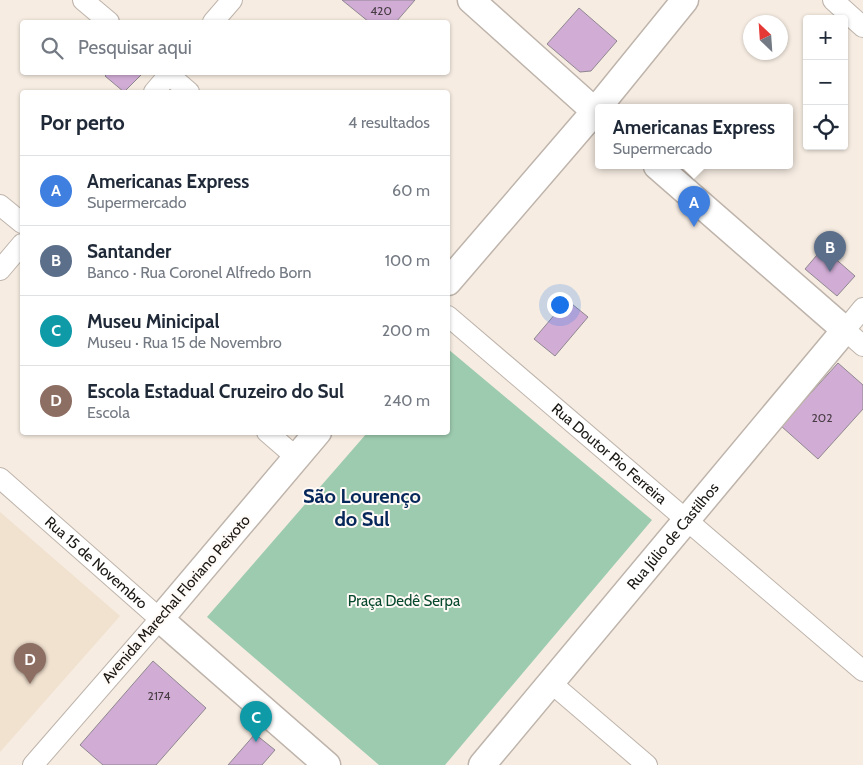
<!DOCTYPE html>
<html lang="pt">
<meta charset="utf-8">
<style>
:root{--surface:#fff;--page:#f2f2f3;--text:#1f2937;--muted:#747a83;--line:#e0e1e3;--accent:#1b60cc}
body{margin:0;font-family:Cabin,sans-serif;background:var(--page);color:var(--text)}
.controls{position:absolute;right:15px;top:15px;display:grid;overflow:hidden;border-radius:5px;box-shadow:0 1px 4px #0004}
.controls button{width:45px;height:45px;display:grid;place-items:center;padding:0;border:0;border-bottom:1px solid var(--line);background:var(--surface);color:var(--text);font:25px sans-serif}
.compass{position:absolute;left:743px;top:15px;width:45px;height:45px;border-radius:50%;background:var(--surface);box-shadow:0 1px 4px #0004;rotate:335deg}
.you{position:absolute;left:559px;top:304px;width:18px;height:18px;margin:-12px;border:4px solid #fff;border-radius:50%;background:#1a73e8;box-shadow:0 0 0 8px #1a73e833}
.badge{display:grid;place-items:center;width:32px;height:32px;border-radius:50%;background:var(--accent);color:#fff;font-size:16px;font-weight:700}
.pin{position:absolute;translate:-50% -41px;filter:drop-shadow(0 1px 2px #0008)}
.pin::after{content:'';position:absolute;top:26px;width:18px;height:15px;background:inherit;clip-path:polygon(0 0,100% 0,50% 100%)}
.popup{position:absolute;left:595px;top:104px;width:198px;height:65px;box-sizing:border-box;display:grid;place-content:center;border-radius:5px;background:var(--surface);filter:drop-shadow(0 1px 4px #0005);font-size:16px;white-space:nowrap;color:var(--muted)}
.popup b{font-size:19px;color:var(--text)}
.popup::after{content:'';position:absolute;left:50%;top:100%;margin-left:-10px;border:10px solid transparent;border-top-color:var(--surface)}
.list{margin:0;padding:0;list-style:none}
h2{display:flex;justify-content:space-between;align-items:center;height:65px;margin:0;padding:0 20px;font-size:21px}
h2 small{font-size:16px;font-weight:400;color:var(--muted)}
.list li{display:grid;grid-template-columns:32px 1fr auto;gap:15px;align-items:center;box-sizing:border-box;height:70px;padding:0 20px;border-top:1px solid var(--line)}
.list b{display:block;font-size:19px;white-space:nowrap}
.list p{margin:0;font-size:16px;white-space:nowrap;color:var(--muted)}
.list em{font-size:16px;font-style:normal;color:var(--muted)}
.icon{flex:none;width:28px;height:28px;fill:none;stroke:currentColor;stroke-width:2;stroke-linecap:round;stroke-linejoin:round}
.map{position:relative;flex:none;width:863px;height:765px;overflow:hidden}
.search{position:absolute;background:var(--surface);box-shadow:0 1px 4px #0004;left:20px;top:20px;width:430px;height:55px;display:flex;align-items:center;gap:12px;box-sizing:border-box;padding:0 18px;border-radius:5px;color:var(--muted);font-size:19px}
.panel{position:absolute;background:var(--surface);box-shadow:0 1px 4px #0004;left:20px;top:90px;width:430px;height:345px;border-radius:5px}
.map>svg:first-child{display:block}
.education{fill:#f1e1cf}
.green{fill:#9dcbaf}
.building{fill:#d1add6;stroke:#8f8790}
.lines{fill:none;stroke-linecap:round;stroke-linejoin:round}
.minor-casing{stroke:#beb4ab;stroke-width:22}
.major-casing{stroke:#beb4ab;stroke-width:29}
.minor{stroke:#fff;stroke-width:20}
.major{stroke:#fff;stroke-width:26}
.labels{text-anchor:middle;stroke-width:4;stroke-linejoin:round;paint-order:stroke}
.number-label{font-size:12px;fill:#483c44}
.street-label{font-size:15px;fill:#1a1713;stroke:#fffaf6}
.park-label{font-size:15px;fill:#07492c;stroke:#fffaf6}
.district-label{font-size:20px;font-weight:bold;fill:#06275a;stroke:#fffaf6}
</style>
<div class="map">
<svg width="863" height="765" viewBox="0 0 863 765">
<rect width="100%" height="100%" fill="#f6ece2"/>
<!-- education -->
<path class="education" d="M0,512l120,104 -120,136z"/>
<!-- green -->
<path class="green" d="M448,349l204,171 -207,245h-66l-172,-148 160,-184 81,-1z"/>
<!-- building -->
<path class="building" d="M342,0h73l-19,22h-27z
M579,8l38,33 -26,30 -11,1 -33,-28z
M109,72h29l3,3 -17,17 -19,-16z
M823,248l32,28 -18,20 -32,-27z
M567,300l21,17 -33,39 -21,-17z
M838,363l25,22v24l-45,50 -37,-33z
M153,661l53,47 -50,57h-53l-23,-20z
M255,734l20,16 -13,15h-34z"/>
<g class="lines">
<!-- minor casing -->
<g class="minor-casing">
<g id="minor">
<path d="M83,0l26,22"/>
<path d="M833,0l30,27"/>
<path d="M213,22l19,-22"/>
<path d="M166,72l23,20"/>
<path d="M154,92l17,-20"/>
<path d="M0,205l22,18"/>
<path d="M0,270l22,-26"/>
<path d="M863,308l-18,22 18,16"/>
<path id="s1" d="M448,316l415,355"/>
<path d="M267,432l30,26"/>
<path id="s2" d="M0,478l160,141 -127,146"/>
<path d="M550,682l97,83"/>
</g>
</g>
<!-- major casing -->
<g class="major-casing">
<g id="major">
<path d="M471,0l128,115"/>
<path d="M448,282l147,-171 90,-111"/>
<path d="M318,432l-158,187 167,146"/>
<path id="s3" d="M482,765l363,-435 -188,-164"/>
</g>
</g>
<!-- minor -->
<use href="#minor" class="minor"/>
<!-- major -->
<use href="#major" class="major"/>
</g>
<g class="labels">
<!-- number labels -->
<g class="number-label">
<text x="381" y="15">420</text>
<text x="822" y="422">202</text>
<text x="159" y="700">2174</text>
</g>
<!-- street labels -->
<g class="street-label">
<text dy="5" stroke="none"><textPath href="#s1" startOffset="212">Rua Doutor Pio Ferreira</textPath></text>
<text dy="5" stroke="none"><textPath href="#s3" startOffset="298">Rua Júlio de Castilhos</textPath></text>
<text dy="5" stroke="none"><textPath href="#s2" startOffset="128">Rua 15 de Novembro</textPath></text>
<text transform="translate(176 599) rotate(-49)" y="5">Avenida Marechal Floriano Peixoto</text>
</g>
<!-- park labels -->
<g class="park-label">
<text x="404" y="606">Praça Dedê Serpa</text>
</g>
<!-- district labels -->
<g class="district-label">
<text x="362" y="503">São Lourenço<tspan x="362" dy="23">do Sul</tspan></text>
</g>
</g>
</svg>
<div class="controls">
<button>+</button>
<button>−</button>
<button><svg class="icon" aria-label="locate" viewBox="0 0 24 24"><circle cx="12" cy="12" r="6"/><path d="M12 2v4M12 18v4M2 12h4M18 12h4"/></svg></button>
</div>
<svg class="compass" viewBox="-18 -18 36 36"><path d="M0-13l5 13h-10z" fill="#e53935"/><path d="M0 13l5-13h-10z" fill="#747a83"/></svg>
<div class="you"></div>
<div class="pin badge" style="left:694px;top:227px;background:#3f7fe0">A</div>
<div class="popup"><b>Americanas Express</b>Supermercado</div>
<div class="pin badge" style="left:830px;top:272px;background:#5c6f8a">B</div>
<div class="pin badge" style="left:256px;top:742px;background:#0f9aa8">C</div>
<div class="pin badge" style="left:30px;top:684px;background:#8d6e63">D</div>
<div class="search"><svg class="icon" aria-label="search" viewBox="0 0 24 24"><circle cx="10" cy="10" r="6"/><path d="M15 15l6 6"/></svg>Pesquisar aqui</div>
<section class="panel">
<h2>Por perto<small>4 resultados</small></h2>
<ul class="list">
<li><span class="badge" style="background:#3f7fe0">A</span><div><b>Americanas Express</b><p>Supermercado</p></div><em>60 m</em></li>
<li><span class="badge" style="background:#5c6f8a">B</span><div><b>Santander</b><p>Banco · Rua Coronel Alfredo Born</p></div><em>100 m</em></li>
<li><span class="badge" style="background:#0f9aa8">C</span><div><b>Museu Minicipal</b><p>Museu · Rua 15 de Novembro</p></div><em>200 m</em></li>
<li><span class="badge" style="background:#8d6e63">D</span><div><b>Escola Estadual Cruzeiro do Sul</b><p>Escola</p></div><em>240 m</em></li>
</ul>
</section>
</div>
